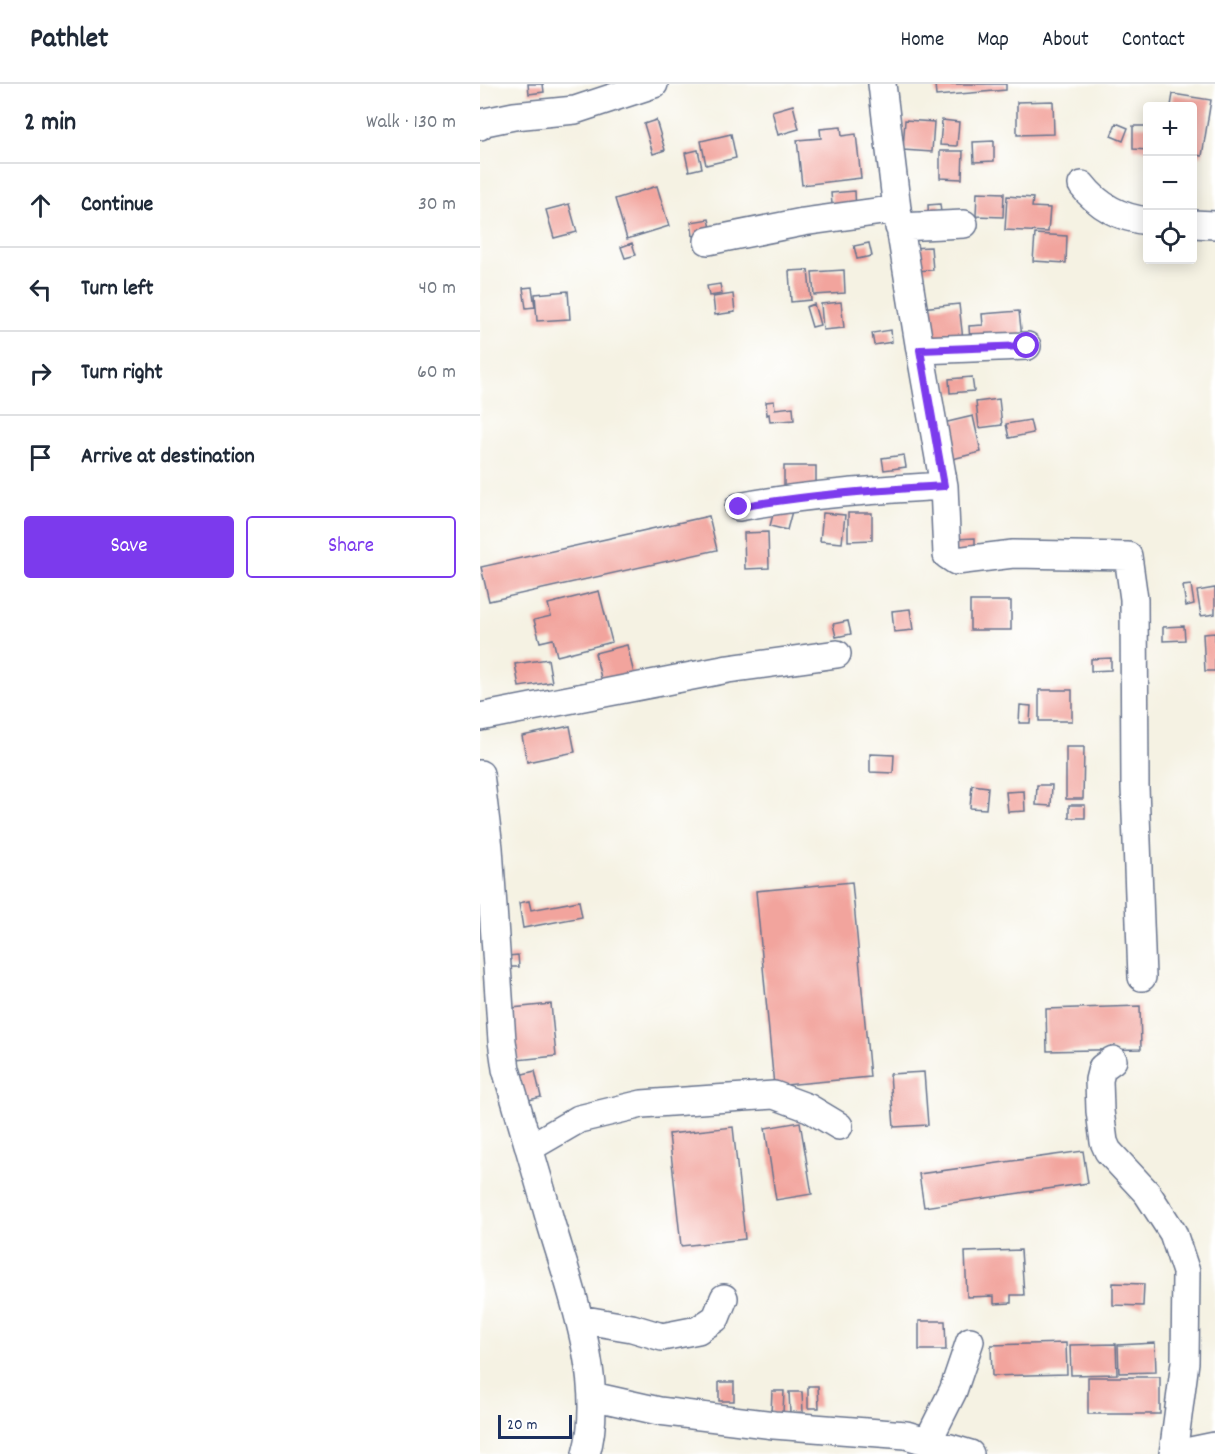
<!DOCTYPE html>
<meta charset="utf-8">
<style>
:root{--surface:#fff;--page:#f6f6f7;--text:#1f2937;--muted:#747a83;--line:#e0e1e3;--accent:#7c3aed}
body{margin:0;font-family:Dekko,sans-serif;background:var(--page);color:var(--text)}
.controls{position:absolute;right:18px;top:18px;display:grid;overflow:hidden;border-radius:6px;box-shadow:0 3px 15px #0003}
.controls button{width:54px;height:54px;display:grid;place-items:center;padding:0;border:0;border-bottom:2px solid var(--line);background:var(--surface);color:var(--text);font:30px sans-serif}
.scale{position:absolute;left:18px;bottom:15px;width:74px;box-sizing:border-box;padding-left:6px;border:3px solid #1b2f5e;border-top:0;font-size:16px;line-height:21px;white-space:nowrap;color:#1b2f5e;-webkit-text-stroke:4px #fff;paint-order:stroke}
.stop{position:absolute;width:18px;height:18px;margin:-14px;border:4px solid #7c3aed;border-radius:50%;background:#fff}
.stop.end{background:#7c3aed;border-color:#fff;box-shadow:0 2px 6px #0008}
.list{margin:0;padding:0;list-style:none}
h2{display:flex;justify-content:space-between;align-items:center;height:78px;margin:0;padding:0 24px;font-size:26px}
h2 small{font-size:20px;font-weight:400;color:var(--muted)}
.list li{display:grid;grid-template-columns:39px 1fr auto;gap:18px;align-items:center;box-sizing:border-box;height:84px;padding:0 24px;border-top:2px solid var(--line)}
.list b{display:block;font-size:22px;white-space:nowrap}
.list em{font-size:20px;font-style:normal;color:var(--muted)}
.actions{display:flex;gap:12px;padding:18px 24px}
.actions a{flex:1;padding:14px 0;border:2px solid var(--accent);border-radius:6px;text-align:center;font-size:21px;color:var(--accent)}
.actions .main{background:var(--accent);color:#fff}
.icon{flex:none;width:33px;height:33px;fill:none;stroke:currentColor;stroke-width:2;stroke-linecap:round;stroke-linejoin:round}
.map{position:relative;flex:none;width:735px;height:1370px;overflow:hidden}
header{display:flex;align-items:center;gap:36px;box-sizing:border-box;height:84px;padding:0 30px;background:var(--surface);border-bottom:2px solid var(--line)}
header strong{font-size:28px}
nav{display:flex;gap:33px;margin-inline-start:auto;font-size:21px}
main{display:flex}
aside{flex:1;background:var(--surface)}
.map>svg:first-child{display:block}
.building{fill:#f2a49d}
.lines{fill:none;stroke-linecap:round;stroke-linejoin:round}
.minor-casing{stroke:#67738d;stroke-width:30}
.minor{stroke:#fff;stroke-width:27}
.route{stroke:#7c3aed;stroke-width:8}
</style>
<header>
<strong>Pathlet</strong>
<nav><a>Home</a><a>Map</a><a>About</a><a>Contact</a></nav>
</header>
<main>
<aside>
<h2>2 min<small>Walk · 130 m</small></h2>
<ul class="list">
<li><svg class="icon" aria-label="ahead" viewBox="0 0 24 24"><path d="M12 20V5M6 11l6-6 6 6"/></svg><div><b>Continue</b></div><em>30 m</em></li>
<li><svg class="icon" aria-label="left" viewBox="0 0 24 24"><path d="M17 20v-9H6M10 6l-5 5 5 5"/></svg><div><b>Turn left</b></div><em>40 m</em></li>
<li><svg class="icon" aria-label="right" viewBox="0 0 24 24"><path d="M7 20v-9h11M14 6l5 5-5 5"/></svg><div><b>Turn right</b></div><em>60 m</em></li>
<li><svg class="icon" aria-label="arrive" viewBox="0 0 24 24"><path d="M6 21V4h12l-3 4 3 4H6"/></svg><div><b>Arrive at destination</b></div></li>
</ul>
<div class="actions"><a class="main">Save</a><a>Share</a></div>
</aside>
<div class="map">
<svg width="735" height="1370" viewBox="0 0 735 1370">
<rect width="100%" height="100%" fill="#fff"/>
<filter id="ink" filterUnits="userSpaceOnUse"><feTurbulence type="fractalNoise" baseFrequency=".0167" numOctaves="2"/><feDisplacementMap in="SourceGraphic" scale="12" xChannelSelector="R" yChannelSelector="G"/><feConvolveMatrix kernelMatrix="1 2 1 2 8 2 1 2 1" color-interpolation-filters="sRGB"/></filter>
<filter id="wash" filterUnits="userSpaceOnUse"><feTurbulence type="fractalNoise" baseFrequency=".008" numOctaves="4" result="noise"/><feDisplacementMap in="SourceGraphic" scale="24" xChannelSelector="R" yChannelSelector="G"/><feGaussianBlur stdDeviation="1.35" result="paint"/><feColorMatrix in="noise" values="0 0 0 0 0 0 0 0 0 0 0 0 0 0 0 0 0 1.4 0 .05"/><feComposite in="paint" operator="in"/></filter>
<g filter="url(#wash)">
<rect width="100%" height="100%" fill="#f5f2e3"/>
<g id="blocks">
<!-- building -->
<path class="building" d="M48,0h15l1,8 -15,2z
M455,0h71v6l-70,6z
M693,10l38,6 -9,56 -10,-2v-48h-21z
M573,17l1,33 -37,1v-33z
M313,21l6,24 -21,6 -6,-24z
M176,36l9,30 -12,4 -9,-30z
M425,36l29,2 -2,30 -29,-2z
M462,36l17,2 -2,24 -17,-1z
M636,39l12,5 -5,13 -12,-5z
M653,42h15v24l-15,-1z
M361,43l1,9 14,-2 5,44 -59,7 -5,-45 24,-2 -1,-9z
M251,50l5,24 -30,7 -5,-24z
M514,57v20l-20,1 -1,-20z
M218,66l4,18 -13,3 -4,-18z
M460,67h23l-1,28 -22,-1z
M177,102l12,40 -42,13 -12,-40z
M375,107l1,22 -23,2 -2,-22z
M497,108l27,1 -1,24 -27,-1z
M527,112l26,2 -1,9 18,1 -2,24 -43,-2z
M89,120l8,28 -23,6 -8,-28z
M460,120l2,17 -13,1 -1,-17z
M229,135l3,14 -19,3 -2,-14z
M555,150l32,2 -1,27 -33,-2z
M152,159l4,12 -11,3 -4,-11z
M389,159l3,13 -15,3 -3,-13z
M451,163l2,23 -23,1 -1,-23z
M328,186l3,30 -20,2 -2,-31z
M364,186l1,23 -31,2 -2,-23z
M240,200l2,10 -13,2 -2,-10z
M52,203l3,20 -9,1 -3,-20z
M88,207l2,28 -33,2 -2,-27z
M253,210l2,18 -20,3 -2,-18z
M361,218l3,26 -21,2 -2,-26z
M334,220l6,21 -8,2 -6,-20z
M479,220l4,36 -38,4 -4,-36z
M539,227l3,27 -52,4 -1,-16 14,-1 -1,-11z
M411,246l1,12 -18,3 -2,-12z
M492,293l2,14 -24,2 -1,-14z
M519,315l3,26 -23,3 -3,-26z
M294,317l1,8 18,-2 1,13 -24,2 -1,-8 -2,1 -1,-13z
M493,332l8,36 -33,8 -9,-36z
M550,336l3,13 -24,5 -3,-14z
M424,371l2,12 -22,3 -2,-12z
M304,382h32v28h-32z
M295,423l17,4 -5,19 -17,-4z
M343,429l22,2 -3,28 -22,-2z
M368,429h24v27l-24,1z
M229,432l8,34 -228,51 -8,-34z
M288,448l1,36 -24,1 -1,-36z
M495,454v16h-19l-1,-15z
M711,501l3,19 -8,2 -3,-20z
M735,504v26l-14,2 -4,-25z
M119,507l13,51 -55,14 -4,-17 -13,3 -6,-22 17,-4 -3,-12z
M490,517h41v29h-41z
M430,525l3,21 -19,2 -2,-21z
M368,537l3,13 -15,3 -3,-13z
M704,542l1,14 -22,1v-14z
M735,549v38h-10l-2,-37z
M147,561l8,33 -32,8 -8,-33z
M631,574v12l-20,1v-12z
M68,575l4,23 -33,5 -4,-23z
M559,606h33v31h-33z
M540,621l11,1 -1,17h-11z
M90,642l5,26 -48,10 -5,-26z
M586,663h18l-1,52h-17z
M390,670l24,1 -1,18 -23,-1z
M492,701l16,2 -2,22 -16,-1z
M557,701h15l-1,21 -15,-1z
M544,707l1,20 -17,1 -2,-20z
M589,721h16v13h-16z
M372,798l18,195 -96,9 -18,-195z
M49,817l2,9 48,-9 3,16 -59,11 -4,-25z
M38,871l1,12h-10l-1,-11z
M71,920l5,52 -39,4 -5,-52z
M660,922l1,43 -94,2 -1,-42z
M55,987l6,26 -16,4 -6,-26z
M444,988l4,53 -34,2 -4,-53z
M320,1038l12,72 -36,6 -11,-72z
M253,1043l12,112 -64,7 -12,-112z
M603,1067l5,32 -164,24 -5,-33z
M541,1166l3,45h-13v8l-17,1v-8l-27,1 -2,-45z
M633,1199l31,1 -1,22 -30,-1z
M439,1237h26l1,29h-27z
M586,1259l1,31 -75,2 -1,-31z
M675,1259l1,29 -37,1 -1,-28z
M636,1260l1,30 -46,1 -1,-30z
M608,1293h72v37h-72z
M239,1298h15v19h-15z
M328,1302h10l1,22h-11z
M292,1307h12l-1,22h-12z
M309,1308h13l1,20 -13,1z"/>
</g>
</g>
<g filter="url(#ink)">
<use href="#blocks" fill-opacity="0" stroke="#67738d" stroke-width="1.5"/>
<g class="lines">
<!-- minor casing -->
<g class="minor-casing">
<path id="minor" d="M402,0l15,125 23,141
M0,42l5,-4 29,-6 61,-6 79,-26
M602,101c16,21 39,33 66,36
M712,140l23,1
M419,143l65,-3
M228,157l95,-19 94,-13
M547,262l-107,4 24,136 3,69 9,6 57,-7 115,2 6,43 1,188 7,190
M259,423c68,-13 136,-17 205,-21
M0,633l248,-48 109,-15
M0,690l9,74 13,193 4,28c15,52 31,105 46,158 20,66 54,158 34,227
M633,976l-11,8 -3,12 1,31 4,31 4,9 39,42 26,40 13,39 -1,90 -12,92
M49,1064l50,-29 63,-15 72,-5 60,-4 35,13 30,18
M99,1235l53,9 30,9 36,-7 18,-12 8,-20
M112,1312l67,15 115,14 132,10 64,19
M448,1357l25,-50 17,-50
M696,1370l39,-8"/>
</g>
<!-- minor -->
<use href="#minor" class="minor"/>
</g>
</g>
<g class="lines" filter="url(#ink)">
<!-- route -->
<path class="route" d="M259,423c68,-12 136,-17 205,-21l-24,-136 107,-4"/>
</g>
</svg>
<div class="controls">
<button>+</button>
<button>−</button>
<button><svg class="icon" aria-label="locate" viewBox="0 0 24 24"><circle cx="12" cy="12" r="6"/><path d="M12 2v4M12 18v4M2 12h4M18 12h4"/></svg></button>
</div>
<div class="scale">20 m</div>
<div class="stop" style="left:547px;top:262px"></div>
<div class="stop end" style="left:259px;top:423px"></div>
</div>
</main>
